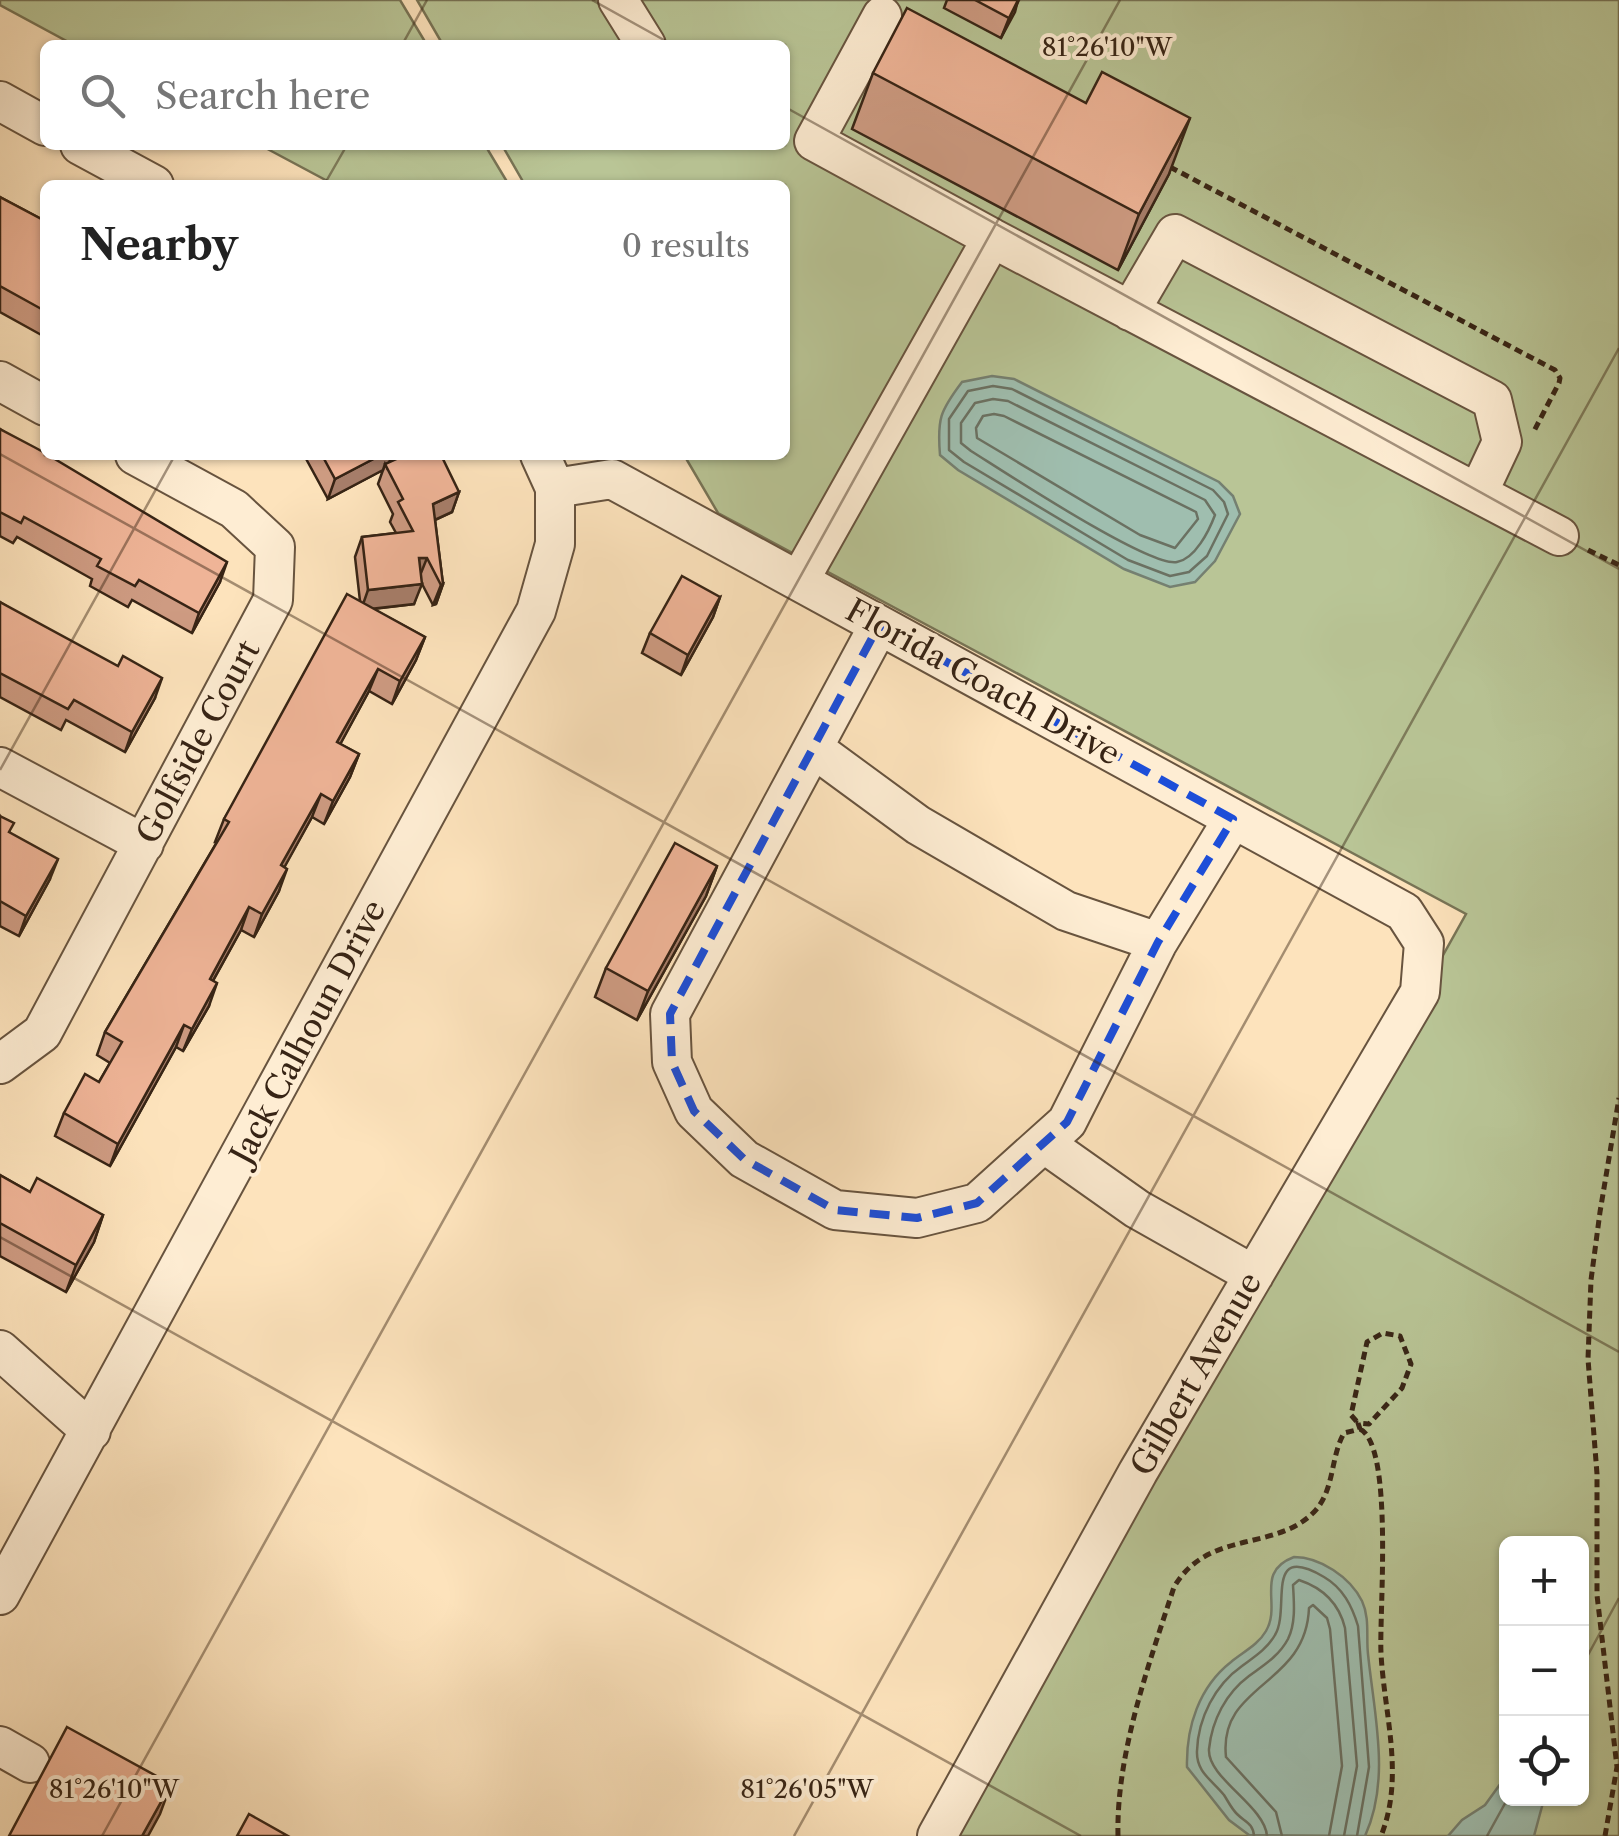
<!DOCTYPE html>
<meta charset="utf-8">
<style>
:root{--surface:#fff;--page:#f6f6f6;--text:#222;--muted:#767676;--line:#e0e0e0}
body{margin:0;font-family:"Libre Caslon Text",serif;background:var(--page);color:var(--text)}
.controls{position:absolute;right:30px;bottom:30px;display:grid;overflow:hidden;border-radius:15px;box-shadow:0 2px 8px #0004}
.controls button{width:90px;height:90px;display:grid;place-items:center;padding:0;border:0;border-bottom:2px solid var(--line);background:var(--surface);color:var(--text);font:50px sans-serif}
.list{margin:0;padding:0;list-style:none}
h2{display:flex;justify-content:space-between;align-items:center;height:130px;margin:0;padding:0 40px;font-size:42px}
h2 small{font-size:32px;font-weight:400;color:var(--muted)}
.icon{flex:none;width:55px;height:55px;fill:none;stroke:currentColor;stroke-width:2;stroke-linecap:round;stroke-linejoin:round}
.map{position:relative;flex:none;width:1619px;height:1836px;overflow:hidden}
.search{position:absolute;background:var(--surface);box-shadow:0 2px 8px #0004;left:40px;top:40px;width:750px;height:110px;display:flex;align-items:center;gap:25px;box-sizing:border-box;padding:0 35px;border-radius:15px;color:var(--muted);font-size:38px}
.panel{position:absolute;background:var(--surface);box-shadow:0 2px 8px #0004;left:40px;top:180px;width:750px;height:280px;border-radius:15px}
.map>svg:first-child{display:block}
.green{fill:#b9c596;stroke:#787456;stroke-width:2.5;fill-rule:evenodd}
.water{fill:#9fbeaf;stroke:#758071;stroke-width:2.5}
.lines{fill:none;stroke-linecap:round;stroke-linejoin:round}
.shore{stroke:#6b7162;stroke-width:2.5}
.minor-casing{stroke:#68543f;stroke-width:42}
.path{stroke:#372415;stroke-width:5;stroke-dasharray:8 5;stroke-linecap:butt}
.minor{stroke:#feedd3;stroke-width:38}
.wall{fill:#ce9b82;stroke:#372415;stroke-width:2.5}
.shaded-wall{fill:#a77e6a;stroke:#372415;stroke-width:2.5}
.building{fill:#efb497;stroke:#372415;stroke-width:2.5}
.marked{fill:none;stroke:#1d4ed8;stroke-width:8;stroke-dasharray:20 12;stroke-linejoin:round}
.ticks{fill:none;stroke:#372415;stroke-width:2.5;stroke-opacity:0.45}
.labels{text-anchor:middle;stroke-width:8;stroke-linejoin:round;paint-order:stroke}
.street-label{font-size:32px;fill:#372415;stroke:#feedd3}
.ticks-label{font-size:25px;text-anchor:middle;fill:#372415;stroke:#feedd3;stroke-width:8;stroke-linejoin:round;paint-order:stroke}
</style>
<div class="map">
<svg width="1619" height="1836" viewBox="0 0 1619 1836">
<rect width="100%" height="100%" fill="#fde3bc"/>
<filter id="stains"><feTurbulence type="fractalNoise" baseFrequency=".002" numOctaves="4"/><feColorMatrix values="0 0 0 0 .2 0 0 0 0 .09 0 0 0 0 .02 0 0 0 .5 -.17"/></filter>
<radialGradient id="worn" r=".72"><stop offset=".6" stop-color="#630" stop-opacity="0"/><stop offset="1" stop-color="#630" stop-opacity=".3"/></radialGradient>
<!-- green -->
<path class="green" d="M0,0h400l27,45h-353l-74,-40z
M417,0h1202v1836h-668l515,-922 -748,-401 -34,-58h101v-270h-260l-23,-40h283v-100h-342zM1506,1544h76v254h-76z
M260,145h225l24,40h-174z"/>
<!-- water -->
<path class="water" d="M992,376l22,3 205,103 14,14 7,18 -25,47 -20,21 -25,5 -46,-18 -166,-99 -18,-15c-3,-36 0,-44 22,-73z
M1294,1557c26,0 56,20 68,44 8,17 4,36 6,53 6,60 23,125 -3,182l-116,-1 -20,-15 -42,-53c-1,-40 12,-80 44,-105 12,-10 27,-17 35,-31 16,-27 -12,-59 28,-74z
M1506,1776v22l38,1 -10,37h-86l14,-16 23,-15z"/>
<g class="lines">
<!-- shore -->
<path class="shore" d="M993,386l19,3 201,101 11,12 4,12 -21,42 -18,16 -19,4 -42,-16 -164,-98 -15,-12v-31l19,-28z
M993,399l15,2 197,99 10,15c-6,16 -20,44 -38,47 -27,6 -174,-91 -206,-111l-10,-8v-20l14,-20z
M994,414l10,2 192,96 2,7 -23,29 -35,-13 -163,-97 -1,-10 7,-12z
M1254,1836c-1,-13 -9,-14 -17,-22 -6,-6 -9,-13 -13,-19 -12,-15 -28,-23 -27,-44 1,-33 18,-66 45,-85 12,-9 25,-17 33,-31 16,-26 -12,-94 49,-58 19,11 28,29 34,49l11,141 -12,69
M1267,1836c-2,-30 -60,-58 -58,-87 3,-29 17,-56 40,-73 15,-11 30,-20 39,-37 8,-16 6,-37 5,-54l6,-5c24,8 40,23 46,48l12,138 -13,70
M1282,1836l-6,-24 -50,-55c-8,-74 80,-70 83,-149l4,-3 14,13 3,11 12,137 -13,70"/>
<!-- minor casing -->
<g class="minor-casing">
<path id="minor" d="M618,0l28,45
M0,101l45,25
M80,145l74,40
M992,238l567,298
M1130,311l45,-77 317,166 10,42 -24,51
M0,381l45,25
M555,488l57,-9 792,433 20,31 -4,49 -282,480 -201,364
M799,581l193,-343 -178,-97 68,-125
M879,625l-209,389 2,48 22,49 50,48 91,51 82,8 60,-15 90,-81 91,-180 75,-123
M813,748l105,77 148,86 92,31
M0,767l144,77
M0,1064l42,-31 231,-433 2,-53 -41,-38 -99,-54
M1045,1144l92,65 117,66
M0,1350l91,81
M0,1595l536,-984 19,-67v-56l-15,-33
M0,1746l30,17"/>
</g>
<!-- path -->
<path class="path" d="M1170,167l385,203 5,8 -1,5 -25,48
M1588,550l31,15
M1360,1429c34,17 19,185 21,224 3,61 24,123 0,183
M1118,1836c-2,-82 31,-172 56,-249 34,-58 101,-35 140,-75 21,-22 16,-54 30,-79l16,-4 -2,-6 11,1 33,-36 9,-24 -11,-28 -17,-3 -16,9 -16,73 7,8
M1605,1836l12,-69 -20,-172v-121l-9,-115 3,-79 9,-68 19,-114"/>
<!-- minor -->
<use href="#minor" class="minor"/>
</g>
<!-- wall -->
<path class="wall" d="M947,0h72l-18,38 -57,-30z
M873,73l296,101 -51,96 -266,-141z
M0,197l45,24v116l-45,-25z
M0,429l220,153 -28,51 -60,-33 -4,7 -38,-21 2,-7 -75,-42 -4,6 -13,-7z
M304,455h88l-3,7 70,30 -7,20 -17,8 8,64 -7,20 -3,1 -12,-23 -7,22 -41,5 52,28 -9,23 -24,44 -23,-13 -29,53 19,10 -9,23 -26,47 -12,-7 -28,50 -5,24 -25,46 -13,-7 -28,51 -4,25 -26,45 -7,-4 -66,119 -55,-30 9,-23 35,-31 11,-19 -13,-8 8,-23 112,-190h-2l9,-23 136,-218 -5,-44 7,-20 34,-4 -6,-11 3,-8 -15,-30 5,-14 -55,29z
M720,597l-7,20 -32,58 -39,-22 8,-20z
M0,602l155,96 -30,54 -59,-32 -5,10 -61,-33z
M0,816l10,17 40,46 -31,57 -19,-10z
M717,866l-11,30 -69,124 -42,-23 11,-29z
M0,1175l30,17 73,23 -9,27 -28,50 -66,-36z"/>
<!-- shaded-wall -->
<path class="shaded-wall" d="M1018,0l-3,12 -14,26 8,-20z
M1190,118l-21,56 -51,96 21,-56z
M381,455h11l-5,13 -2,-4 -2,6 -55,29 7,-20z
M459,492l-7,20 -26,12 7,-20z
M419,558h8l-8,20z
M227,562l-7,20 -28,51 7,-20z
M422,584l-8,20 -53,6 7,-20z
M443,584l-7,20 -3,1 8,-20z
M720,597l-7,20 -32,58 7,-20z
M425,637l-9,23 -24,44 8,-23z
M378,669l-9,22 -40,74 8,-23z
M162,678l-7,20 -30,54 7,-20z
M359,754l-9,23 -26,47 9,-23z
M321,794l-9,23 -39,71 8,-23z
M58,859l-8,20 -31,57 7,-20z
M717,866l-11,30 -69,124 11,-29z
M287,869l-8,22 -25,46 8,-23z
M249,907l-8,23 -40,72 9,-23z
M217,983l-8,23 -26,45 9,-22z
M184,1025l-8,22 -66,119 8,-22z
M103,1215l-9,27 -28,50 10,-27z
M171,1784l-11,30 -12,22h-6z"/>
<!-- building -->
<path class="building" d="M975,0h43l-9,18z
M907,8l179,95 16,-31 88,46 -51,96 -266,-141z
M0,197l45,24v90l-45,-25z
M0,429l34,18 11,6v2h3l179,107 -28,51 -60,-33 -4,6 -38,-20 4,-7 -77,-42 -3,6 -21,-11z
M322,455h59l-46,24z
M405,455h36l18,37 -26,12 10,80 -2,1 -14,-27h-8l3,26 -54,6 -6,-53 51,-6 -15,-29 5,-3 -18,-35z
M682,576l38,21 -32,58 -38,-22z
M347,594l78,43 -25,44 -22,-12 -41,73 22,12 -26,47 -12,-7 -40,71 6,4 -25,45 -13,-7 -39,72 7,4 -25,46 -8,-4 -66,119 -54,-31 21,-39 14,8 23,-40 -17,-10 124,-210 -5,-3z
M0,602l118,64 5,-10 39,22 -30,54 -58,-32 -6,9 -68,-36z
M0,816l14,7 -5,9 49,27 -32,57 -26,-15z
M675,843l42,23 -69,125 -42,-23z
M0,1175l30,17 7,-14 66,37 -27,50 -76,-42z
M67,1727l104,57 -29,52h-133z
M249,1814l39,22h-51z"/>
<!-- marked area -->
<path class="marked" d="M879,625l354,194 -75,123 -91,180 -90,81 -60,15 -82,-8 -91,-51 -50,-48 -22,-49 -2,-48z"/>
<!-- ticks -->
<path class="ticks" d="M592,0l81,45M402,45l25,-45M785,107l834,462M324,185l23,-40M0,454l1619,898M0,770l175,-315M0,1237l1081,599M1582,1666l37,-68M102,1836l1018,-1836M794,1836l825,-1488M1487,1836l21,-38"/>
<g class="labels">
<!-- street labels -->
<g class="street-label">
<text transform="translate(983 682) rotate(29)" y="11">Florida Coach Drive</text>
<text transform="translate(198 742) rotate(-62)" y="11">Golfside Court</text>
<text transform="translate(308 1032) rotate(-62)" y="11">Jack Calhoun Drive</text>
<text transform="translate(1196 1374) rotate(-60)" y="11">Gilbert Avenue</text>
</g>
</g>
<g class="ticks-label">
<text x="1107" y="56">81°26'10"W</text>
<text x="114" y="1798">81°26'10"W</text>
<text x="807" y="1798">81°26'05"W</text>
</g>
<rect width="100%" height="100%" filter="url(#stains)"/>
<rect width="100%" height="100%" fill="url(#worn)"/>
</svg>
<div class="controls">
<button>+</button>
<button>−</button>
<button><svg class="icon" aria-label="locate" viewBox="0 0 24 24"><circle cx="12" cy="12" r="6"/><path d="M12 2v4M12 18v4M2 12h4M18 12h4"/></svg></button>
</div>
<div class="search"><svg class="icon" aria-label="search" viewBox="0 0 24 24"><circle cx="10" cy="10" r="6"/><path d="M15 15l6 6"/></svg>Search here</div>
<section class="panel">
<h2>Nearby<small>0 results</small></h2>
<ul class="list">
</ul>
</section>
</div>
